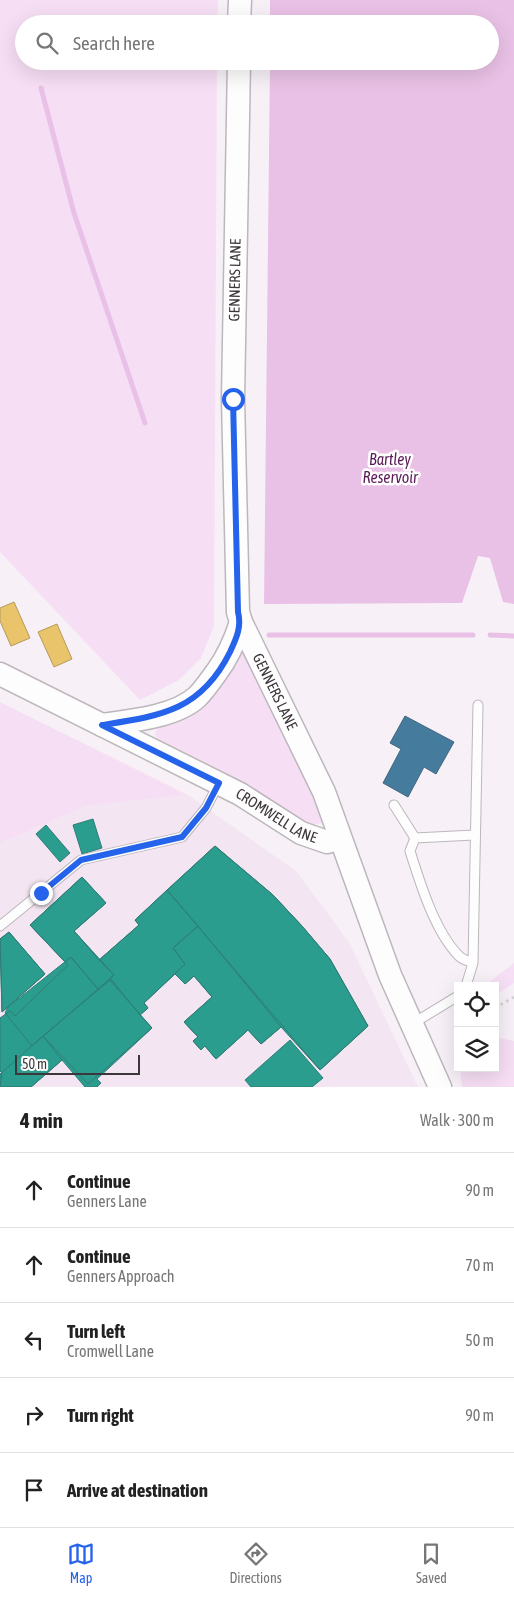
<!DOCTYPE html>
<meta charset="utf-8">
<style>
:root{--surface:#fff;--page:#f6f6f6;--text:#222;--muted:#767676;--line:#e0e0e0;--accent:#2563eb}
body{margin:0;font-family:"Asap Condensed",sans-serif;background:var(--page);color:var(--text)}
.controls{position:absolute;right:15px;bottom:15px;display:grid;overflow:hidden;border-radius:0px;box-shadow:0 5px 20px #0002}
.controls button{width:45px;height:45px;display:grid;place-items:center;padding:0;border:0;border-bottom:1px solid var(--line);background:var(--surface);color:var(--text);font:25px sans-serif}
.scale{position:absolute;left:15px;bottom:12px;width:125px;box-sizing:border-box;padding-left:5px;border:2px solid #3c373b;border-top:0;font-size:14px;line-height:18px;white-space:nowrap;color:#3c373b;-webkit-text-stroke:4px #fff;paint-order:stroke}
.stop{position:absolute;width:15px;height:15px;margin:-11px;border:4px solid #2563eb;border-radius:50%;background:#fff}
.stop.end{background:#2563eb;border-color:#fff;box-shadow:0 1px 5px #0008}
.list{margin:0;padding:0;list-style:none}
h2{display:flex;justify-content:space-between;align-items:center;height:65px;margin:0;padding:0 20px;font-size:21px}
h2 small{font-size:16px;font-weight:400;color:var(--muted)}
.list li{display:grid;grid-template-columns:32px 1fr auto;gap:15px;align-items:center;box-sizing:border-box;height:75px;padding:0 20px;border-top:1px solid var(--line)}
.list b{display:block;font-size:19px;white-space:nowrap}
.list p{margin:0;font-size:16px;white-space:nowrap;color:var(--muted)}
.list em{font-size:16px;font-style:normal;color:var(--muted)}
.icon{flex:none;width:28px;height:28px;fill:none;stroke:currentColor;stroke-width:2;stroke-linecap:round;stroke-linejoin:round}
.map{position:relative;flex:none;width:514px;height:1087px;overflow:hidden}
.search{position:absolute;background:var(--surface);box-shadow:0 5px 20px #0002;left:15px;right:15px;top:15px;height:55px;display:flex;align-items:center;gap:12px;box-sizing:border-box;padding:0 18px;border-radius:28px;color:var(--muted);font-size:19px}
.sheet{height:440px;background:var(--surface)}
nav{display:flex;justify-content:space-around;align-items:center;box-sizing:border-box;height:70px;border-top:1px solid var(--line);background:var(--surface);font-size:14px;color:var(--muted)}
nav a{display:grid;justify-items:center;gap:2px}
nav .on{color:var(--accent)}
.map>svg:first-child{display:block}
.built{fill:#f3e6f2}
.green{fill:#f6def4}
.water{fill:#e9c1e6}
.homes{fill:#e9c46a;stroke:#b59a5c}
.schools{fill:#2a9d8f;stroke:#2f7e76}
.public{fill:#457b9d;stroke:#426780}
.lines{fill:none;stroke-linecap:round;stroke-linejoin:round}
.stream{stroke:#e9c1e6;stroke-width:5}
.service-casing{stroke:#bcb7bc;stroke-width:11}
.tertiary-casing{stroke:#bcb7bc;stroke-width:25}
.path{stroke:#d4d1d4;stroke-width:3;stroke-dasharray:2.5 4;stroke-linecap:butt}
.service{stroke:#fefdfe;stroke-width:9}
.tertiary{stroke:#fefdfe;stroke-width:22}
.route{stroke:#2563eb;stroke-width:6}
.labels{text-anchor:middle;stroke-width:5;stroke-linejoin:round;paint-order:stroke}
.street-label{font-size:15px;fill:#3c373b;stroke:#fff}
.water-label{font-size:16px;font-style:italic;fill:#5a1b58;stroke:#fff}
</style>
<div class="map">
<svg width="514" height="1087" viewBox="0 0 514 1087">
<rect width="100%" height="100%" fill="#f7f1f7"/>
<!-- built -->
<path class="built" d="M188,795l108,76 53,71 69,145h-418v-244l87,-37z"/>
<!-- green -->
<path class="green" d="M0,0h218l-1,24h-193v37h193l-3,565 -13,32 -22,22 -39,20 -140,-148z
M246,647l72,152 5,24 -12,2 -78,-46 -75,-37 -3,-8 4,-9 58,-39z
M0,702l188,93 -101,11 -87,37z
M514,963v20l-19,13v-10h-11z
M495,1037l19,4v46h-52l-2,-19h35z"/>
<!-- water -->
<path class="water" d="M270,0h244v604l-11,-2 -13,-44 -12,-2 -16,47 -198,1 6,-543h220v-37h-220z"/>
<!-- homes -->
<path class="homes" d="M14,602l16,36 -19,8 -11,-25v-13z
M57,624l15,35 -18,8 -16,-35z"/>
<!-- schools -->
<path class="schools" d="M93,819l9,29 -20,6 -9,-29z
M46,825l24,28 -10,9 -24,-28z
M215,846l58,49 29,31 28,33 38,67 -48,44 -39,-43 -20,17 -13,-14 -32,29 -11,-13 -4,4 -8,-9 5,-4 -14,-15 28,-25 -18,-21 -9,8 -10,-10 -31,29 4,5 -8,7 12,13 -55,51 4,4 -4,4h-12l-23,-27 -31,27h-31l2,-14 -2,-2v-53l10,-7 5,5 53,-51 -38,-40 52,-48 24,26 -32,28 25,29 40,-35 -4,-5z
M215,846l58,49 29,31 28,33 38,67 -48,44 -153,-180z
M82,877l24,26 -32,28 40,44 -16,14 -27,-32 -6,5 -35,-37z
M167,890l31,36 -25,22 12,16 -41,39 4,5 -8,7 -30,-37 4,-3 -15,-15 40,-35 -4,-5z
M198,926l83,101 -20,17 -13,-14 -32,29 -11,-13 -4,4 -8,-9 5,-4 -14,-15 28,-25 -18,-21 -9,8 -10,-10 10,-10 -12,-16z
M9,932l36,42 -43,38 -2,-73z
M9,932l36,42 -43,38 -2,-73z
M71,957l27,32 -66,57 -27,-33 3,-6z
M110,980l42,48 -64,56 -45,-48z
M43,1036l19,24 -31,27h-31v-13z
M290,1040l33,38 -11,9h-61l-6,-7z"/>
<!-- public -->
<path class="public" d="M405,716l49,26 -18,32 -12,-7 -16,30 -25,-14 18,-34 -11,-6z"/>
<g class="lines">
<!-- stream -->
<path class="stream" d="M41,88l33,125 71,210
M269,635h204
M490,635l24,1"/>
<!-- service casing -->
<g class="service-casing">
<path id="service" d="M394,805l21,33 59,-3
M415,838l-5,13c10,32 25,81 49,105 4,4 10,5 14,7
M0,926l81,-66 101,-23 24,-29 13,-25
M466,986l7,-23 5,-258
M412,1024l46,-28"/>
</g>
<!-- tertiary casing -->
<g class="tertiary-casing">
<g id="tertiary">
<path d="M239,24l1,-24"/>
<path id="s1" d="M239,61l-6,338 5,213 3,10 83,170 66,183 50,112"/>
<path id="s2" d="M0,674l240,120 61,39 26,9 13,-4"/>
<path d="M102,725c28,-4 73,-8 95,-28 7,-7 13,-16 19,-24 12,-16 19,-32 25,-51"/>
</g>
</g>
<!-- path -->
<path class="path" d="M495,1008l19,-11"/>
<!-- service -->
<use href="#service" class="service"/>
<!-- tertiary -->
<use href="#tertiary" class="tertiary"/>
</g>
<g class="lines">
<!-- route -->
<path class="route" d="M41,893l40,-33 101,-23 24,-29 13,-25 -117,-58c58,-9 99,-14 128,-73 6,-13 12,-25 8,-40l-5,-213"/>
</g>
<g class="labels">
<!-- street labels -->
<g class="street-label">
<text transform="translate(235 280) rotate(-89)" y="5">GENNERS LANE</text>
<text dy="5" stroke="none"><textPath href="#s1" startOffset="639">GENNERS LANE</textPath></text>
<text dy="5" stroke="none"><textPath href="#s2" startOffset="311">CROMWELL LANE</textPath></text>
</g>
<!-- water labels -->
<g class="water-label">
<text x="390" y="465">Bartley<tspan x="390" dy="18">Reservoir</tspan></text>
</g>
</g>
</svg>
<div class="controls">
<button><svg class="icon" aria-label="locate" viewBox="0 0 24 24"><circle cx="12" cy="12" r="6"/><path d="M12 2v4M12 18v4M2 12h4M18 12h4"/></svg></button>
<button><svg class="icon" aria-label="layers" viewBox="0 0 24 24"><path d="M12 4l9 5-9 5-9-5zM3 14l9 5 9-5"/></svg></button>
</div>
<div class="scale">50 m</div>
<div class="stop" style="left:233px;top:399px"></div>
<div class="stop end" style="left:41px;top:893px"></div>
<div class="search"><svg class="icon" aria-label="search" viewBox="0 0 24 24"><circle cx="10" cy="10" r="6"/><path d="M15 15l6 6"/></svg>Search here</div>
</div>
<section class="sheet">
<h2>4 min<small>Walk · 300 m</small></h2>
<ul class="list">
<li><svg class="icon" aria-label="ahead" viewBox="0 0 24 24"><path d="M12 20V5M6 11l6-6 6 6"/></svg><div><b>Continue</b><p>Genners Lane</p></div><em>90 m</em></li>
<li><svg class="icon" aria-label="ahead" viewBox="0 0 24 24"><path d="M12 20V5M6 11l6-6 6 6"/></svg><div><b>Continue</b><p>Genners Approach</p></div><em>70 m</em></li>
<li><svg class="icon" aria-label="left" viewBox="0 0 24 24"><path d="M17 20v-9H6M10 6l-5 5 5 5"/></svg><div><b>Turn left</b><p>Cromwell Lane</p></div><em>50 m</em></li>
<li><svg class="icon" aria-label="right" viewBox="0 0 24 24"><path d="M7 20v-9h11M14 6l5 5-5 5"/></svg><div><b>Turn right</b></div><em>90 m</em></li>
<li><svg class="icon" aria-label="arrive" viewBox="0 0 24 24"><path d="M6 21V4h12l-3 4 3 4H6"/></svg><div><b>Arrive at destination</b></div></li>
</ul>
</section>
<nav>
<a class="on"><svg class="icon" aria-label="map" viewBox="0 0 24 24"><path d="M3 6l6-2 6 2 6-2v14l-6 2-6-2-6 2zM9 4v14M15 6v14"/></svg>Map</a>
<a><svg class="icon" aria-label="directions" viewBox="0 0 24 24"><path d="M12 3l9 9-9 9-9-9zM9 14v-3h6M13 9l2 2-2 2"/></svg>Directions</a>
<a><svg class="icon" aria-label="saved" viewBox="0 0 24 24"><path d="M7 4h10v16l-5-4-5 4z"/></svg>Saved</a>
</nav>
